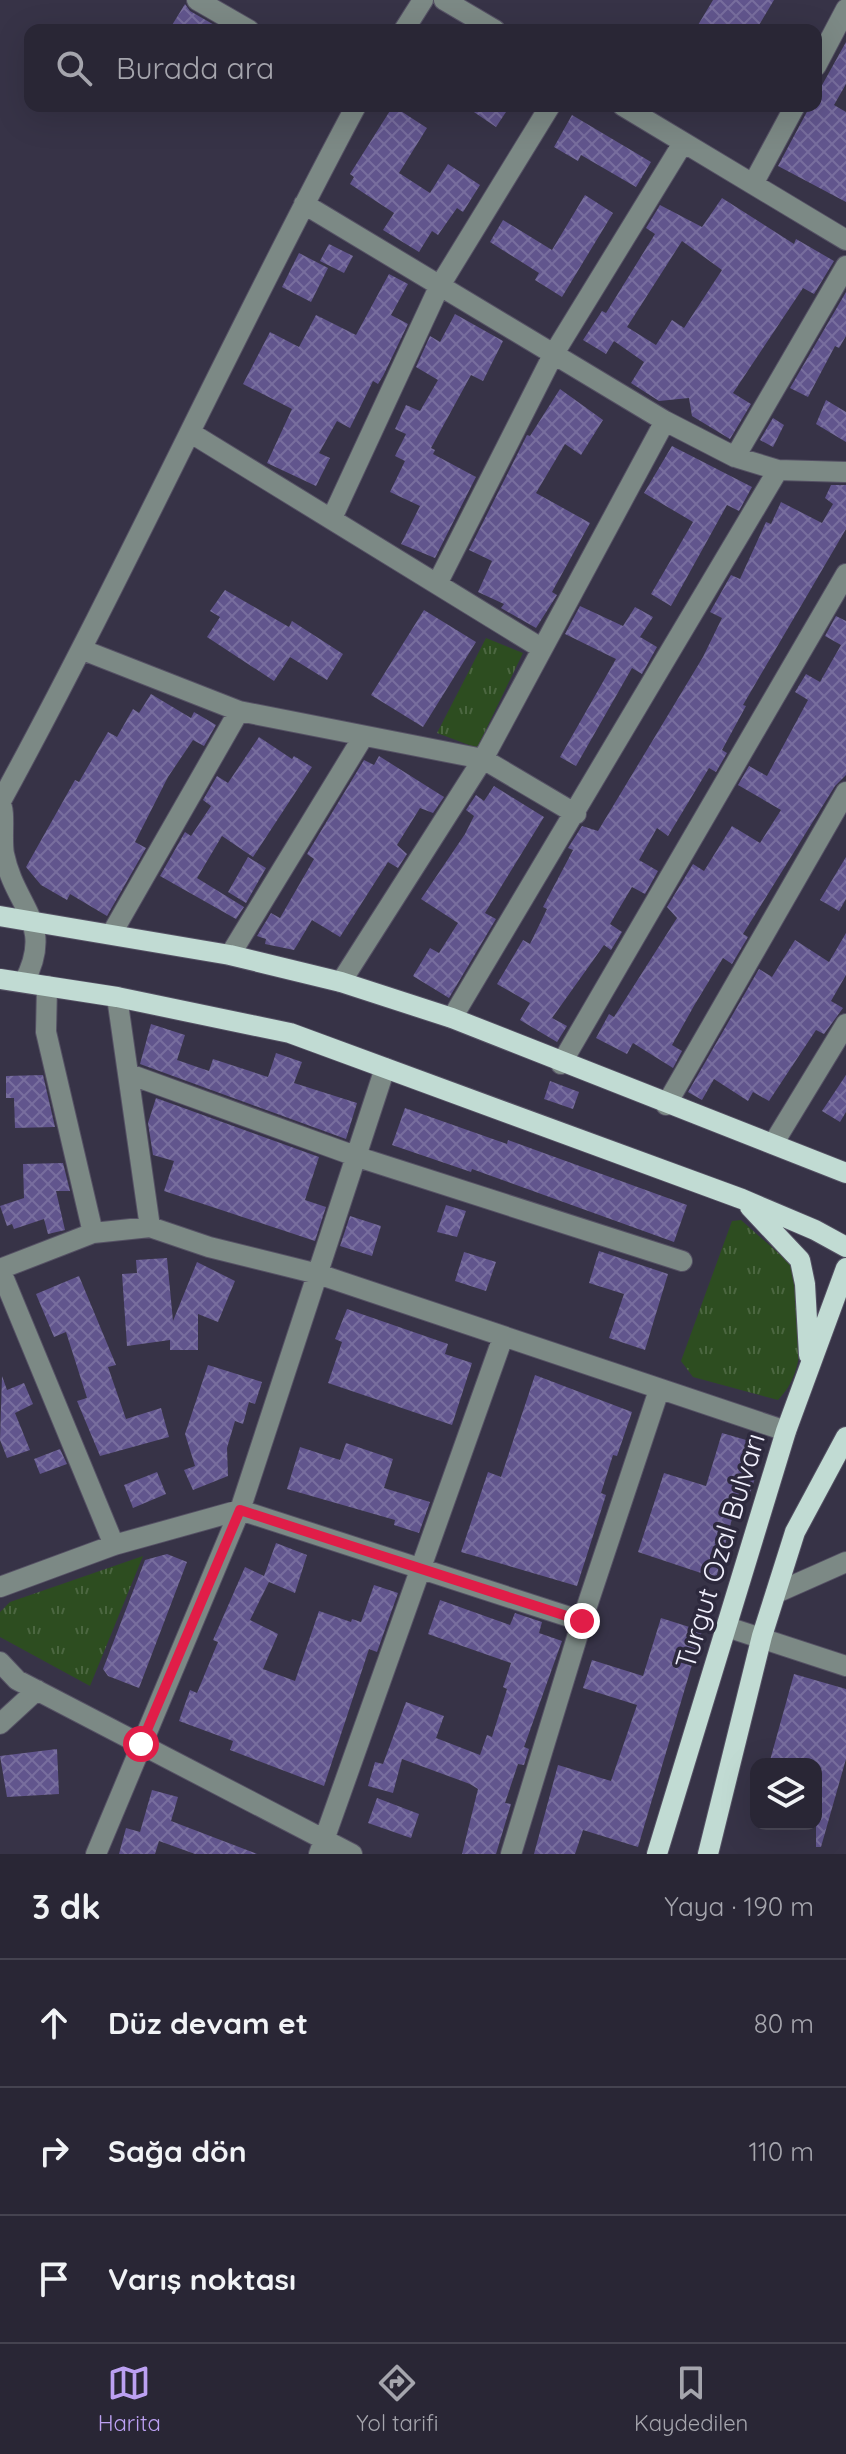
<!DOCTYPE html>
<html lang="tr">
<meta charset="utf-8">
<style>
:root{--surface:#292635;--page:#353241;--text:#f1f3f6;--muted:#a5a5ad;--line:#454350;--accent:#bca0f2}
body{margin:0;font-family:Quicksand,sans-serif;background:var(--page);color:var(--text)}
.controls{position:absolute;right:24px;bottom:24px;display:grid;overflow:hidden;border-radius:16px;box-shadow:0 8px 32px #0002}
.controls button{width:72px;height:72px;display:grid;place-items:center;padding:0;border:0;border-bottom:2px solid var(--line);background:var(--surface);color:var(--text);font:40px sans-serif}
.stop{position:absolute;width:24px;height:24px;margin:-18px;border:6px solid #e11d48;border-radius:50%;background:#fff}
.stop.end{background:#e11d48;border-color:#fff;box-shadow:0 2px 8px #0008}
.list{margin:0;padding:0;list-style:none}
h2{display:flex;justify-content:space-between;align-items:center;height:104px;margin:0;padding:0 32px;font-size:34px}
h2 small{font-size:26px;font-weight:400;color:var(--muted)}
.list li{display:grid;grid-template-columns:52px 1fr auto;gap:24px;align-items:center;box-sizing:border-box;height:128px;padding:0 32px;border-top:2px solid var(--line)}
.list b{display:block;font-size:30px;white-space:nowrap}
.list em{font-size:26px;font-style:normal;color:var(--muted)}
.icon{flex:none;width:44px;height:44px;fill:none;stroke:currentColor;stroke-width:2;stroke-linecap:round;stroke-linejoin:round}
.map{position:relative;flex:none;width:846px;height:1854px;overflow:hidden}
.search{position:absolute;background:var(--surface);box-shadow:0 8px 32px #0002;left:24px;right:24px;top:24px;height:88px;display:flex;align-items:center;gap:20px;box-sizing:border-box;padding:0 28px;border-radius:16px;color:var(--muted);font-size:30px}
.sheet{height:488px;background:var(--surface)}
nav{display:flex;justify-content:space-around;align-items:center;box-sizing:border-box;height:112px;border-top:2px solid var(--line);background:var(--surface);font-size:22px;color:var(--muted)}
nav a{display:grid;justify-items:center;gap:4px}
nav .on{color:var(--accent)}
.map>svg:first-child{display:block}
.grass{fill:url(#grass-tufts)}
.building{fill:url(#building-cross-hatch);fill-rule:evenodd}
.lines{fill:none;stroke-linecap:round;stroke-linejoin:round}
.minor-casing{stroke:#555164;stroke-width:22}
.major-casing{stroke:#555164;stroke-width:22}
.minor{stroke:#7c8985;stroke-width:20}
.major{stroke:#c1dbd3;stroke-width:20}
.route{stroke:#e11d48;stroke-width:10}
.labels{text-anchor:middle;stroke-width:7;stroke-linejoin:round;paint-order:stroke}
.street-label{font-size:28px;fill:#f0effc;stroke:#2d293d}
</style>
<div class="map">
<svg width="846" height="1854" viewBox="0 0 846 1854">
<defs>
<pattern id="grass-tufts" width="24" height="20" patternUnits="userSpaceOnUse" patternTransform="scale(2)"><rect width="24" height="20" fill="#2d4d20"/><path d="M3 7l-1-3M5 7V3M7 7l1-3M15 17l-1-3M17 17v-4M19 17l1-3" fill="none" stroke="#4c6741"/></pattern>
<pattern id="building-cross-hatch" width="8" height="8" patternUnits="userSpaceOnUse" patternTransform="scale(2)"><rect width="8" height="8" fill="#61558d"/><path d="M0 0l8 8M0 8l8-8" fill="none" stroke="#786e9e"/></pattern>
</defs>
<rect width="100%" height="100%" fill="#373347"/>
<!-- grass -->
<path class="grass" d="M486,638l37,15 -46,95 -40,-15z
M741,1220l53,47c5,43 18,99 -16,133l-85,-23 -12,-16 51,-140z
M143,1556l-53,130 -90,-49v-25l10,-10z"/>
<!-- building -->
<path class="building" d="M713,0h61l-18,30h-61z
M185,4l5,7 33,19h-54z
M846,42v42l-12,21 12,7v90l-68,-36 32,-60h6v-10z
M393,106l34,22 -28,45 31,20 18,-29 32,21 -17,27 -6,-4 -19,27 -6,-4 -13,21 -36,-22 11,-17 -44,-29 4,-7 -4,-3z
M465,106h45l-14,21z
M572,115l79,47 -15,25 -55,-32 -3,6 -24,-14z
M585,195l28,18 -51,84 -27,-17 4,-7 -49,-31 13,-22 49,30z
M722,198l72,46 2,-5 38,22 -20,33 -11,-6 -70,105 18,11 -21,35 -38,-23 -3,-18 -30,3 -28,-18 13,-21 -30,-21 -8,13 -23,-14 19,-29 4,2 49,-79 -9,-6 14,-23 42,22zM682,241l40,29 -38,58 -12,-8 -16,25 -29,-18z
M329,244l24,12 -9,17 -24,-12z
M299,253l29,15 -17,34 -29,-15z
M389,274l19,10 -17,31 17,9 -25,52 -5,8 -5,-3 -23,47 -13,-7 -18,32 11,5 -14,28 -49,-23 25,-54 -49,-25 27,-52 29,15 17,-32 40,20z
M846,292v44l-7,12 -4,-2 -27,51 -18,-9z
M455,314l48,27 -20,40 -12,-6 -40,73 4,2 -2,4 43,23 -41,81 -34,-14 19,-38 -30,-14 15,-31 -10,-5 11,-22 -11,-5 11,-24 14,6 18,-31 -22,-13 14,-31 10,6z
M560,389l43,31 -22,35 -16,-11 -29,49 54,30 -38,69 5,3 -21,33 -35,-20 3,-4 -26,-12 14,-31 -23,-11 58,-115 3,1z
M826,400l20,12v30l-30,-18z
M773,418l11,7 -11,22 -13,-7z
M672,446l80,41 -13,24 -12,-6 -56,101 -20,-12 42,-72 -49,-29z
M831,485h15v44l-103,176 3,1 -24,44 5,3 -11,19 -7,-4 -41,68 -11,-8 -18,32 19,11 -13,23 -13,-7 -22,37 12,8 -11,18 -7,-5 -52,73 15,8 -10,16 -37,-22 10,-17 -33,-19 26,-44 7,4 17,-35 -4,-2 30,-57 -5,-2 14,-22 16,5 105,-174 19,-39 -12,-6 21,-37 9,4 26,-57 5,2 10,-22 41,21 11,-19 -8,-6z
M225,590l64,37 3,-6 51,33 -16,26 -37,-23 -16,24 -67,-44 13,-20 -10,-6z
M580,606l43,20 12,-19 18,10 -13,20 17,10 -15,27 -10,-6 -56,98 -16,-9 56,-98 -51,-25z
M424,610l52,32 -53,85 -52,-32z
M836,616l10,5v154l-11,11 -92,148 5,3 -16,27 -9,-6 -28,46 -23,41 10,6 -9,17 -40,-25 -6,11 -31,-16 13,-24 5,3 63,-99 -10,-11 26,-43 11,7 28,-45 28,17 21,-33 -43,-25 11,-19 18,10 41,-76 -13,-8 11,-18 14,8 21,-37 -16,-9z
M151,694l40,24 3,-6 22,13 -12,21 -11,-6 -25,37 -33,65 11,6 -39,68 -37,-22 -3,6 -26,-15 -15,-18 49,-87 4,2 29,-50 9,5 16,-28 6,4z
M259,737l33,22 2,-3 18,11 -59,90 -31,-21 -25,42 47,29 -8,12 -76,-43 25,-44 6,4 20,-30 -8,-6 14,-24 11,7z
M379,756l65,41 -11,16 -13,-5 -23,37 10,9 -9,14 -10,-6 -48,75 -28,-17 -18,30 -29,-6 1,-5 -9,-3 14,-23 9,5 34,-59 -7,-5 57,-94 10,5z
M494,786l50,31 -59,96 11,6 -47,79 -36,-22 17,-28 9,5 19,-30 -37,-24 44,-65 9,-18 -8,-6 10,-15 8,6z
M248,857l18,11 -20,35 -18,-11z
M846,857v42l-7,12 -19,-11z
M846,933v42l-15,26 12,7 -19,26 -8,-4 -47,71 -16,-9 -5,9 -34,-22 -12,21 -14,-8 71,-123 13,8 23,-37 34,22z
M151,1024l34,11 -8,25 32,11 4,-12 55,18 8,-24 26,9 -8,21 63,20 -11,36 -206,-75z
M43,1075l12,52 -40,1 -1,-30h-8v-22z
M846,1075v37l-6,10 -18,-11z
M550,1081l29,11 -6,17 -29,-10z
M156,1098l163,59 -14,43 21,7 -11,34 -151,-50 10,-30 -21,-6 -5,-32z
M405,1108l102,36 1,-4 179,65 -13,37 -202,-73 -1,3 -79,-27z
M63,1163l7,28h-14l9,39 -17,4 -4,-15 -30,10 -2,-5 -5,2 -7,-20 24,-8 -1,-34z
M446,1205l20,6 -9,26 -20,-5z
M350,1216l31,10 -9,30 -32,-10z
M599,1251l69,23 -23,76 -36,-12 15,-44 -35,-11z
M464,1252l32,10 -10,29 -31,-10z
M167,1258l6,63 24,-59 38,19 -17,41 -20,-8v36h-28v-10l-43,6 -5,-72 15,-1 -1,-13z
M79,1276l37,89 -8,2 18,52 35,-11 8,29 -69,19 -23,-55 10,-3 -21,-66 -12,5 -18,-43z
M347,1309l101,35 -3,10 27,9 -20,62 -124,-42 14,-41 -7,-3z
M208,1365l54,17 -7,22 -6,-2 -6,22 -8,-3 -8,27 1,28 -35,14 -9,-20 11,-4 -10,-32z
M535,1375l97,37 -15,44 -4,-1 -12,38 5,2 -29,91 -116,-34 27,-80 13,5z
M2,1376l5,14 17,-7 9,21 -18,9 15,37 -23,8 -7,-18z
M722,1433l31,9 -9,30 12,3 -7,21 -10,-3 -23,85 -78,-26 26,-79 42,13z
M346,1443l47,16 -9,29 46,14 -11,31 -25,-8 1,-5 -108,-31 13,-42 40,13z
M60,1449l7,15 -27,10 -6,-15z
M157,1472l9,22 -33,14 -9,-23z
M276,1543l31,12 -12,38 -26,-11 -19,38 28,14 -15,35 32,12 24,-70 32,11 1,-3 9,3 13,-37 24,8 -21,59 -8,-3 -45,137 -94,-36 3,-9 -54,-20 11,-31 7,3 21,-51 -5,-2 32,-73 19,9z
M167,1554l20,8 -48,126 -31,-12 -5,-7 42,-109z
M440,1600l70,25 5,-12 27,9 -3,11 23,8 -38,106 5,2 -5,16 -6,-1 -13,39 6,1 -15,50h-34l16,-65 -8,-5 -68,-25 -9,34 -25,-7 7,-24 8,2 23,-62 38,14 -8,22 44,17 7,-20 5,2 15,-48 -4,-2 8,-24 -83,-29z
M661,1618l41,13 -64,216 -55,-17 -8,24h-41l24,-89 53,16 26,-76 -54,-17 9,-28 51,16z
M794,1674l52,15v70l-25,88h-5v-83h-47z
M57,1749l2,45 -52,3 -7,-41z
M152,1790l26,7 -7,24 86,33h-62l-36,-13 -4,13h-36l7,-26 14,4z
M377,1798l42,16 -8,24 -43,-15z"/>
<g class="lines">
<!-- minor casing -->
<g class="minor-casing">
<path id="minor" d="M197,0l52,30
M444,0l51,30
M404,30l19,-30
M816,66l30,-57
M623,106l223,134
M753,184l42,-78
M304,204l361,217 70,36 43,13 68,2
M191,433l350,215
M735,457l111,-191
M332,518l107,-231 111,-181
M437,584l116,-229 130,-212
M83,650l156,61 244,48 93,55
M1,801c125,-229 232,-466 355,-695
M0,802c6,9 1,37 4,52 11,54 51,69 20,128
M112,933l127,-222
M230,955l133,-218
M341,982l142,-223 182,-338
M47,986l-1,46 47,201
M117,997l33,230
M452,1018l326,-548
M561,1064l285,-490
M129,1074l229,83 324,104
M666,1105l180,-313
M773,1144l73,-120
M114,1545l-114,-276 93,-36 57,-6 59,20 109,27 468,157
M0,1587l114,-42 126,-35 342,111
M776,1593l70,-31
M727,1627l119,39
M0,1662l17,18 335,174
M0,1724l37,-34
M96,1854l144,-344 145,-442
M319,1854l184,-517
M511,1854l71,-233 77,-231"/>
</g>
<!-- major casing -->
<g class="major-casing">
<path id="major" d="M0,916l230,39 111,27 111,36 394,155
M0,979l117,18 173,36 452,166 73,31 31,17
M750,1207l50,53 5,24 4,71
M657,1854l129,-423 60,-163
M708,1854l54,-218 33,-104 51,-95"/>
</g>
<!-- minor -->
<use href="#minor" class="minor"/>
<!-- major -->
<use href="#major" class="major"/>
</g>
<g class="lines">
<!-- route -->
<path class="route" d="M141,1744l99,-234 342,111"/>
</g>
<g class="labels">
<!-- street labels -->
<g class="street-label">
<text transform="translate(720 1551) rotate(-73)" y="10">Turgut Ozal Bulvarı</text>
</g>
</g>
</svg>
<div class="controls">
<button><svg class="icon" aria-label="layers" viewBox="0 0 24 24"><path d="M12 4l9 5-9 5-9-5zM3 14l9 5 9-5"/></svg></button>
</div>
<div class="stop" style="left:141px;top:1744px"></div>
<div class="stop end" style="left:582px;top:1621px"></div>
<div class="search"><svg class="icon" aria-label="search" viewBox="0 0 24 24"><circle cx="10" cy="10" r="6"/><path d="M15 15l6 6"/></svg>Burada ara</div>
</div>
<section class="sheet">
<h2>3 dk<small>Yaya · 190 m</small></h2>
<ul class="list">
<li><svg class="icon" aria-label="ahead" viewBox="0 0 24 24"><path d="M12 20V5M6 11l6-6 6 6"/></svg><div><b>Düz devam et</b></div><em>80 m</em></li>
<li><svg class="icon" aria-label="right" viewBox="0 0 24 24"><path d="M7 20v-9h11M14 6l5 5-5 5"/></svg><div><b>Sağa dön</b></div><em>110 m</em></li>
<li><svg class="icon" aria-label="arrive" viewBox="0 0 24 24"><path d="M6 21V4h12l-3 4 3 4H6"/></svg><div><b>Varış noktası</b></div></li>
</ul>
</section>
<nav>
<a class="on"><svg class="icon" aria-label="map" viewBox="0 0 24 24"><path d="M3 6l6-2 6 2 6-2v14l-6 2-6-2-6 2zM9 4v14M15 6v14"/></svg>Harita</a>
<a><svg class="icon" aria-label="directions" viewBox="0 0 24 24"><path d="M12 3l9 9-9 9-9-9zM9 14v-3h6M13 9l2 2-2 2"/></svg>Yol tarifi</a>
<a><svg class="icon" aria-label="saved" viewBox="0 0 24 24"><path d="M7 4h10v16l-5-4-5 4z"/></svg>Kaydedilen</a>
</nav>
